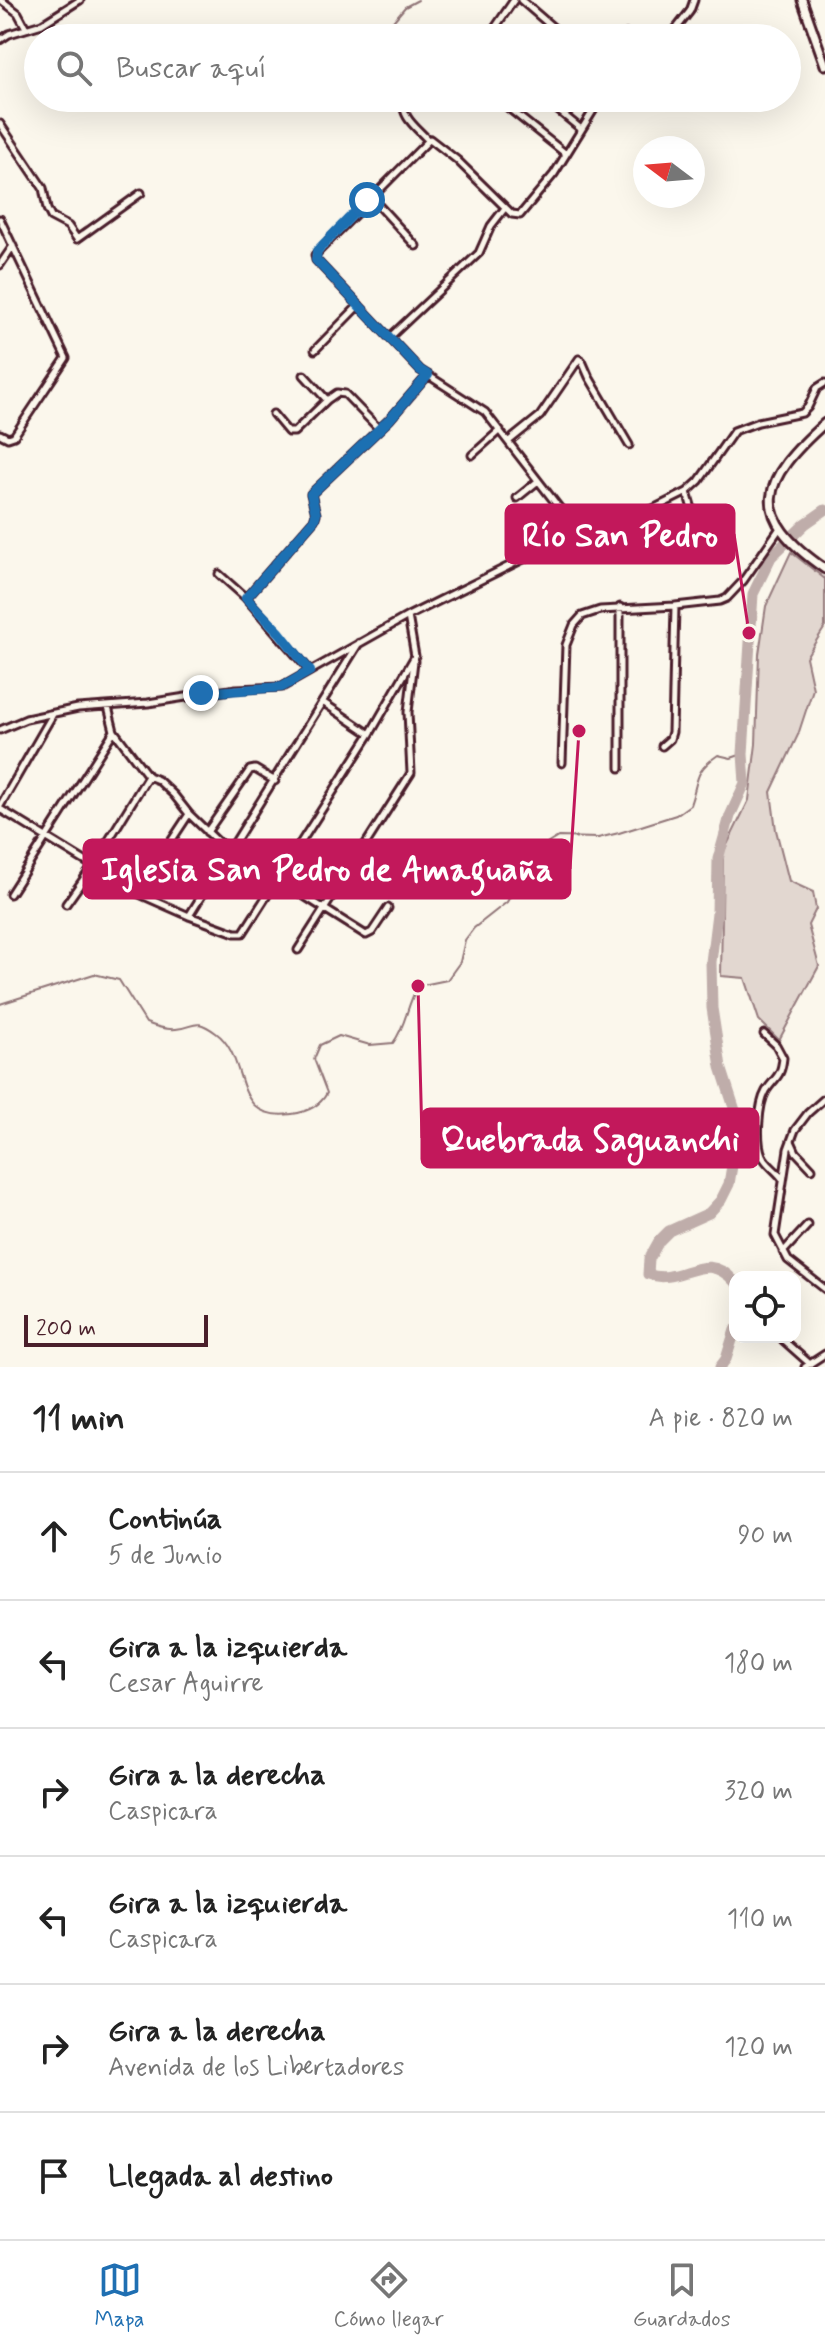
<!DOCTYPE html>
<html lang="es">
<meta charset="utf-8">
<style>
:root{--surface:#fff;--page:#f2f2f2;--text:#222;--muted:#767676;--line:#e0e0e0;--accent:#1f6fb2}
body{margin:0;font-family:Mynerve,sans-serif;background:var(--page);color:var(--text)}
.controls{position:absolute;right:24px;bottom:24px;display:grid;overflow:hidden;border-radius:16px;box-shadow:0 8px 32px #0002}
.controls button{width:72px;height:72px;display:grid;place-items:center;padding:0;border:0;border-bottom:2px solid var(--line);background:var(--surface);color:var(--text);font:40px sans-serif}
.compass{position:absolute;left:633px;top:136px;width:72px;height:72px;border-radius:50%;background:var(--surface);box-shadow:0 8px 32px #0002;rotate:286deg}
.scale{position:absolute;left:24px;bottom:20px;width:184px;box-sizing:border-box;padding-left:8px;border:4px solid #4a1f2b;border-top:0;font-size:22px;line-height:28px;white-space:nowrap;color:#4a1f2b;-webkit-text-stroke:6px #fbf7ec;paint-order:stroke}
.stop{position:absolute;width:24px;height:24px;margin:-18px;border:6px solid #1f6fb2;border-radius:50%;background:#fff}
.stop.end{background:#1f6fb2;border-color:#fff;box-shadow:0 2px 8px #0008}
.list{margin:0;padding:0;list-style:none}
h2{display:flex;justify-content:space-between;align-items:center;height:104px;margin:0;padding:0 32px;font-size:34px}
h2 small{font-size:26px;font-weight:400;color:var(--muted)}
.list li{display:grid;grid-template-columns:52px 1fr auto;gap:24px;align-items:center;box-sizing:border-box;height:128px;padding:0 32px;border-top:2px solid var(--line)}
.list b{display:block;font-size:30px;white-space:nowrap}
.list p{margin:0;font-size:26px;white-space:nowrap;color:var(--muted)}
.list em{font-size:26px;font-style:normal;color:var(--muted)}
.icon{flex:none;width:44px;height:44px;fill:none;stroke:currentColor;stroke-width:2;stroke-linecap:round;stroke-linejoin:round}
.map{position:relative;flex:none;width:825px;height:1367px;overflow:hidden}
.search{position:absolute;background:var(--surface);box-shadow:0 8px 32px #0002;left:24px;right:24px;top:24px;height:88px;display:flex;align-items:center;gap:20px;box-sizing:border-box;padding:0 28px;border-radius:44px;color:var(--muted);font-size:30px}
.sheet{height:872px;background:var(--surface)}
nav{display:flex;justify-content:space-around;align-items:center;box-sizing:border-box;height:112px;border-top:2px solid var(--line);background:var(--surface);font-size:22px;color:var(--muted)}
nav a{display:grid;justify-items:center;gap:4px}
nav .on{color:var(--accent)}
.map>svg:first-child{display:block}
.green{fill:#e2d7d0;stroke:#967b7e;stroke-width:2}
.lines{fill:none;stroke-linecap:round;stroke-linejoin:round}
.stream{stroke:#907477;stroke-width:2}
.river{stroke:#bfadaa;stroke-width:11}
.minor-casing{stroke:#4a1f2b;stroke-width:11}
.tertiary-casing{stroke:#4a1f2b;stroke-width:13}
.minor{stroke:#fbf7ec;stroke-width:5}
.tertiary{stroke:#fbf7ec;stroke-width:7}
.route{stroke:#1f6fb2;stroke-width:10}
.leader{fill:none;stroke:#c2185b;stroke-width:3}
.callout-dot{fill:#c2185b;stroke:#fbf7ec;stroke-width:3}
.callout{fill:#c2185b;stroke:#c2185b;stroke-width:3}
.callout-label{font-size:34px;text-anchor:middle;font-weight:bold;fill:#fff}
</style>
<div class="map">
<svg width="825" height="1367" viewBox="0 0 825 1367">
<rect width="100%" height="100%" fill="#fbf7ec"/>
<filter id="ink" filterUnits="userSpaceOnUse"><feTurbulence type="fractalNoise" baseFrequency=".0125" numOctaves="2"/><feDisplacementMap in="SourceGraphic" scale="16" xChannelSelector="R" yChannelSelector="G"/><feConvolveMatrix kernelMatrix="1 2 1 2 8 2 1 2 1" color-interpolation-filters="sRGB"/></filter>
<g filter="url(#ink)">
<!-- green -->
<path class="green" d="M791,552l34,27v48l-19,30 7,32 -15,46 -27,57 5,38 13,51 24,11 3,17 -8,16 11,41 -40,74 -20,-20 -14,-42 -24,-2 2,-123 26,-53 7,-56 3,-90 7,-48z"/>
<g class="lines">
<!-- stream -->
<path class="stream" d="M379,38l26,-31 13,-7
M0,1004l94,-30 25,6 27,43c8,3 20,7 30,6 20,-2 18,-12 40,4 35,25 13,90 76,81 15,-2 28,-8 35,-21l-13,-34 6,-14 19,-9 31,9 23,-2c14,-19 13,-37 25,-57l29,-6 13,-18 5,-22 9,-12 33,-26 19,-35 14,-19 18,-11 40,1 21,-5 57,-18 14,-10c9,-25 3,-33 28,-50l13,3 12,-4"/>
<!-- river -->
<path class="river" d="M735,1282c-31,-35 -54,5 -87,-8l1,-15 10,-18 10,-10 40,-18 12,-13 8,-16 10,-61 -18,-56 -9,-59 -1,-46 6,-49 1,-54 12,-43 15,-33 -2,-29 10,-160 18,-37 34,-33 20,-14
M720,1367l6,-8 9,-29"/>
<!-- minor casing -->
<g class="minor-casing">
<path id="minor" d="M1,0l17,13 8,15
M521,0l44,38
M626,34l5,4
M488,38l26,-38
M669,38l21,-27 4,-11
M0,40l9,-6 33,-10 38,-24
M405,98c-6,18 11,29 23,42
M496,98l70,56
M543,98l38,31
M0,124l43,64 4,21 4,8 17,9 9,13 64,-46
M371,197l45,49
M0,219l66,139 -52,78 -6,2 -8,-4
M0,265l13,-19
M390,337l89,-84 12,-27 14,-18
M315,350l44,-45
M304,375l23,25 10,-7 8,1 34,35
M273,414l15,18h6l33,-32
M509,441l31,-25 39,-57 3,2 7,16 40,68
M472,455l28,-25
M687,492l13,44
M517,498l21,-17
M578,532l-93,-120 -65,-42 -104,-110 -1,-5 115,-116 27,21 55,54 8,1 34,-41 47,-76
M219,574l27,24
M310,671l-64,-73 68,-78 2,-6 -5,-20 79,-75 38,-44
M324,703l46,31
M0,730l26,-11 52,-11 70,-5 88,-14 46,-2 126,-71 170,-84 42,-11 33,-12 34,-17 12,-11 35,-50 24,-9 44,-9 6,-6 9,-19 8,-5
M114,731l34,45 10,4 16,15 15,19 28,27 149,94 6,-3 16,-24
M662,746l8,-7 2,-7 3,-126
M562,763l4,-118 8,-20 8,-9 18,-6 75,-4 45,-5 7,-3 16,-17 37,-53
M620,768v-161
M0,806l53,-92
M0,809l137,84 52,23 46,17h8l127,-199 45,-78 -7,-40
M207,832l43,-62 5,-1 20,12
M137,893l52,-79
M10,894l104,-163 -6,-24
M66,904l27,-38 55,-90
M189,916l170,-273
M298,950l113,-177 -3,-61 6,-51
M764,1034l12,11 7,13c-2,20 -8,19 -17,33 -8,14 -10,50 -4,64 4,10 16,16 21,25
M825,1098l-17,15 -13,17 -7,19 -13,86 13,25 37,29
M791,1141l5,11 16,17
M783,1252l25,-27
M783,1340l27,24
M805,1367l20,-13"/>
</g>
<!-- tertiary casing -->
<g class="tertiary-casing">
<path id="tertiary" d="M802,0l23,65
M825,423c-65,58 -78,92 0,146"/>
</g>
<!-- minor -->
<use href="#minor" class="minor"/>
<!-- tertiary -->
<use href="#tertiary" class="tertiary"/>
</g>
</g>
<g class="lines" filter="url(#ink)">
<!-- route -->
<path class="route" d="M201,693l81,-6 28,-16 -30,-38 -34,-35 68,-78 2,-6 -5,-20 79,-75 38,-44 -8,-5 -104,-110 1,-9 50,-51"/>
</g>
<!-- callouts -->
<path class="leader" d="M749 633L734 534M579 731L570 869M418 986L422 1138"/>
<g class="callout-dot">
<circle cx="749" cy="633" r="8"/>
<circle cx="579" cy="731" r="8"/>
<circle cx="418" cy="986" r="8"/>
</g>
<g class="callout">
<rect x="506" y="505" width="228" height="58" rx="8"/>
<rect x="84" y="840" width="486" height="58" rx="8"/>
<rect x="422" y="1109" width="336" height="58" rx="8"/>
</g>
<g class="callout-label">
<text x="620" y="546">Río San Pedro</text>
<text x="327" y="880">Iglesia San Pedro de Amaguaña</text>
<text x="590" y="1150">Quebrada Saguanchi</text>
</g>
</svg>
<div class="controls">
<button><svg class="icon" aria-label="locate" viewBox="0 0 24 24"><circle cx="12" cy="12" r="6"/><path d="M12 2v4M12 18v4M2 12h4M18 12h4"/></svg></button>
</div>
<svg class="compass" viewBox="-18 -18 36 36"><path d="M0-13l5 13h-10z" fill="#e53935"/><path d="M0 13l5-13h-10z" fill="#767676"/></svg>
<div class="scale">200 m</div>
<div class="stop" style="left:367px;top:200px"></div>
<div class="stop end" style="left:201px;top:693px"></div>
<div class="search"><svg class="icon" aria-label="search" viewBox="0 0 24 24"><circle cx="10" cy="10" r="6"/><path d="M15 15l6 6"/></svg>Buscar aquí</div>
</div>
<section class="sheet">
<h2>11 min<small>A pie · 820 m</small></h2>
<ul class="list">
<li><svg class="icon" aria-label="ahead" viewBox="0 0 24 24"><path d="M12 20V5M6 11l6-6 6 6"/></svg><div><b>Continúa</b><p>5 de Junio</p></div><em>90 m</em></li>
<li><svg class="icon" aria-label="left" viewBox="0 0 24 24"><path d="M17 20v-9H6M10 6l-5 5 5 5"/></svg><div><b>Gira a la izquierda</b><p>Cesar Aguirre</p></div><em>180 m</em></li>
<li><svg class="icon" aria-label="right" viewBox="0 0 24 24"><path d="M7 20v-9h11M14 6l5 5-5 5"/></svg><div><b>Gira a la derecha</b><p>Caspicara</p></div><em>320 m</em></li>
<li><svg class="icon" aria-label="left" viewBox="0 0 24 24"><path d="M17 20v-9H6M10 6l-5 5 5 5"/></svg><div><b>Gira a la izquierda</b><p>Caspicara</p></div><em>110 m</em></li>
<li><svg class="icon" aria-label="right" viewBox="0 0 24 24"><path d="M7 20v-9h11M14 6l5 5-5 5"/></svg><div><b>Gira a la derecha</b><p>Avenida de los Libertadores</p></div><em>120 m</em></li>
<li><svg class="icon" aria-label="arrive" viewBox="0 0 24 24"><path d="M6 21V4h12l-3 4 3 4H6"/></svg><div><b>Llegada al destino</b></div></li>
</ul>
</section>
<nav>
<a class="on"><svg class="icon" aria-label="map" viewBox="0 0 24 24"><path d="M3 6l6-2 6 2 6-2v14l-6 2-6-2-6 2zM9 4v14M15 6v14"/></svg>Mapa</a>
<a><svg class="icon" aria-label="directions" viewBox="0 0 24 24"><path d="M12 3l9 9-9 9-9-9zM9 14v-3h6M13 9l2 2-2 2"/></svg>Cómo llegar</a>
<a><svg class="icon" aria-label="saved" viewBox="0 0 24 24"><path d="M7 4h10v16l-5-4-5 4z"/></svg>Guardados</a>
</nav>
